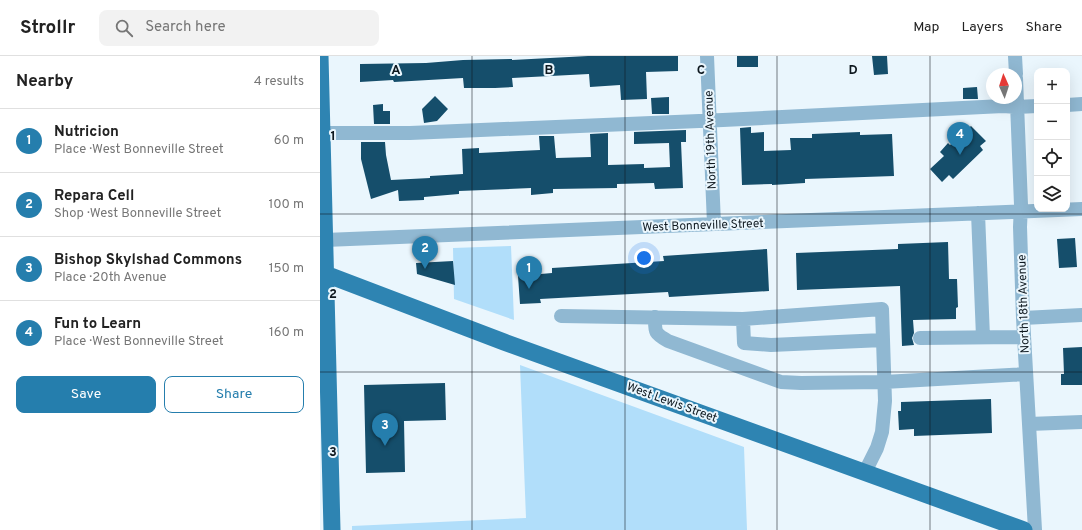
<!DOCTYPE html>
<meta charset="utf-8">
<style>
:root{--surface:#fff;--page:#f2f2f2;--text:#222;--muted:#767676;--line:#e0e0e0;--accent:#257ead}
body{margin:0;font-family:Overpass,sans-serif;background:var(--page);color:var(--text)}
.controls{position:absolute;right:12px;top:12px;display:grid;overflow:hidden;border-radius:8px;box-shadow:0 4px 16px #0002}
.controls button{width:36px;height:36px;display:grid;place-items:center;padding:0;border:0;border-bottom:1px solid var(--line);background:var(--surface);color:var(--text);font:20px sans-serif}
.compass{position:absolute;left:666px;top:12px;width:36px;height:36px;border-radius:50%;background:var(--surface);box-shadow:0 4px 16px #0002;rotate:357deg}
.you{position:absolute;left:324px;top:202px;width:14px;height:14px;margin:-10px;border:3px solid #fff;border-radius:50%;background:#1a73e8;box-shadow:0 0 0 6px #1a73e833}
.badge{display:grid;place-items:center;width:26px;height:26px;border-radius:50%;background:var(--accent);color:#fff;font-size:13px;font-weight:700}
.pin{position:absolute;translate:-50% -33px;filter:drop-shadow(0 1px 2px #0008)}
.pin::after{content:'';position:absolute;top:21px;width:14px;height:12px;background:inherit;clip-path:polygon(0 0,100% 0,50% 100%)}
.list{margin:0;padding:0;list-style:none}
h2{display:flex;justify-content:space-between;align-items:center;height:52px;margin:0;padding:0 16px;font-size:17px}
h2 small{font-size:13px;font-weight:400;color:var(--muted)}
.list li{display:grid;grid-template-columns:26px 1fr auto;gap:12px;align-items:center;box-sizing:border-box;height:64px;padding:0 16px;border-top:1px solid var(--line)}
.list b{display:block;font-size:15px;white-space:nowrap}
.list p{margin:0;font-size:13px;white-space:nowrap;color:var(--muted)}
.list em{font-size:13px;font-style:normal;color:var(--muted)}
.actions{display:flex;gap:8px;padding:12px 16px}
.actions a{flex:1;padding:9px 0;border:1px solid var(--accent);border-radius:8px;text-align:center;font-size:14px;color:var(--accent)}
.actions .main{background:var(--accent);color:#fff}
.icon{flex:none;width:22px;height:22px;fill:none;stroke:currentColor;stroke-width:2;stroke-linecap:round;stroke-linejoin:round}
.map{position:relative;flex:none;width:762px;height:474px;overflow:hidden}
header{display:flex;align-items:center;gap:24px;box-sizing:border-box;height:56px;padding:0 20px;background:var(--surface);border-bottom:1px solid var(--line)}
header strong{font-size:19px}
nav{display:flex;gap:22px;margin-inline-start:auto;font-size:14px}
.search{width:280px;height:36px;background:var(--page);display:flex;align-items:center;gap:10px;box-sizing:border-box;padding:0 14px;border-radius:8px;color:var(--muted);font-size:15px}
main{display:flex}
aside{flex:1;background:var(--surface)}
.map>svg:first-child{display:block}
.green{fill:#b1defa}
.building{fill:#154e6b}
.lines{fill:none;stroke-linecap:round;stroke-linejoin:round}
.minor{stroke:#90b8d2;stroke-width:14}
.major{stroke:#2e84b2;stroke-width:17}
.grid{fill:none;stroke:#0e181f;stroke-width:1;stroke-opacity:0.55}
.labels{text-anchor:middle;stroke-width:4;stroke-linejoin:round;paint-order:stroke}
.street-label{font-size:12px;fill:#0e181f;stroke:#eaf6fd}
.grid-label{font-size:13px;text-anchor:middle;font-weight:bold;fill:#0e181f;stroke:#eaf6fd;stroke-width:4;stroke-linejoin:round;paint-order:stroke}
</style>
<header>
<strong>Strollr</strong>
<div class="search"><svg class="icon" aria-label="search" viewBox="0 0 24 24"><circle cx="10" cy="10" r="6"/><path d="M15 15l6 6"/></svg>Search here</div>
<nav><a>Map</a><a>Layers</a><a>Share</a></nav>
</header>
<main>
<aside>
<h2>Nearby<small>4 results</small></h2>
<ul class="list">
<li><span class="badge">1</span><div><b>Nutricion</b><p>Place · West Bonneville Street</p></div><em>60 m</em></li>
<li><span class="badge">2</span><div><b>Repara Cell</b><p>Shop · West Bonneville Street</p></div><em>100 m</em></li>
<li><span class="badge">3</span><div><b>Bishop Skylshad Commons</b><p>Place · 20th Avenue</p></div><em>150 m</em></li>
<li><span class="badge">4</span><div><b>Fun to Learn</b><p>Place · West Bonneville Street</p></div><em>160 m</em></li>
</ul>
<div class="actions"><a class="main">Save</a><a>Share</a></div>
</aside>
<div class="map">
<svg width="762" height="474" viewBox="0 0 762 474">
<rect width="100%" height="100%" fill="#eaf6fd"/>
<!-- green -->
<path class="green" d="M191,190l3,74 -60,-21 -1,-51z
M200,309l224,82 3,83h-395v-4l174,-8z"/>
<!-- building -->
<path class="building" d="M268,0h90v15l-32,1 1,27 -26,1 -1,-15 -30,2 -1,-13 -77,4 1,9 -18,1h-31l-1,-10 -69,4 -1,-2 -33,2v-18l66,-1 37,-3 49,-1v1z
M417,0h21v11h-21z
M552,0h15l1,18 -14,1z
M657,31l1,12h-15v-11z
M115,40l13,13 -11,12 -13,2 -2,-14z
M349,41v17h-17l-1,-16z
M63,48v7h7v13h-16l-1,-19z
M651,70l15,15 -6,5 3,4 -30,29 -4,-4 -7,7 -12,-13 14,-13 -4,-4 8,-9 2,2z
M431,71v6l13,-1v19l27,-1 -1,-12h22v-4l48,-2v3l32,-1 2,42 -89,3v4l-33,2v-1l-30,1 -2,-57z
M366,74v12h-5l2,46 -28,1 -1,-6 -37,1v4l-64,1v4l-22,2v-7l-72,3v3l-35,3v3l-25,1 -1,-11 -27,9 -10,-40v-17h24l1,13 5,25 39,-2v-2l33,-2 -1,-25 17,-1v5l61,-3 -1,-14h15l2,22 35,-1 -1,-23 18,-1v32l36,-1v4l26,-1 -1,-24 -35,1v-12z
M755,182l2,29 -18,1 -2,-29z
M628,186l1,37h8l1,28 -2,1v11l-43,1 1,13 -2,5 2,7 -12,1 -2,-60 -103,4 -1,-37 102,-4v-5z
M447,193l2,42 -100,6 -1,-5 -128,7 1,4 -21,1 -2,-28 34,-3v-5l112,-7 -1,-5z
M133,205l2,24 -38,-11 -1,-11z
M762,291v38h-21v-11h3l-1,-26z
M125,327l1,37 -42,1 1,51 -39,1 -2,-88z
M671,343l1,34 -78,3v-7l-15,1 -1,-19h3v-9z"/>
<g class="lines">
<!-- minor -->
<path class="minor" d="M387,0l7,168
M695,0l1,18
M696,22l5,127 -1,22 3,91 12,212
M747,49l15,-1
M2,77h88l313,-13 280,-14 14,1 20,-1
M658,157l5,124
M5,184l757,-31
M241,260l182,3 139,-10 3,92 -3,31 -5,16 -12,24
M335,261c0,15 -1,16 13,24l113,41 20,1 83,-1 142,-8
M703,262l59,-3
M423,263l1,24 27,2 112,-5
M600,282l104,-1
M709,368l53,-2"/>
<!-- major -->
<path class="major" d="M0,0l12,474
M0,216l184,70 520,188"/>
</g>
<!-- grid -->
<path class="grid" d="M152,0v474M305,0v474M457,0v474M610,0v474M0,158h762M0,316h762"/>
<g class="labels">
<!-- street labels -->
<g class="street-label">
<text transform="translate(390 84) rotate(-92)" y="4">North 19th Avenue</text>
<text transform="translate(383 169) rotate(-2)" y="4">West Bonneville Street</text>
<text transform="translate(703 248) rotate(-92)" y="4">North 18th Avenue</text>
<text transform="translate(352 346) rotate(20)" y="4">West Lewis Street</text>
</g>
</g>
<g class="grid-label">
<text x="76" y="18">A</text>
<text x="229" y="18">B</text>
<text x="381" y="18">C</text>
<text x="533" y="18">D</text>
<text x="13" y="84">1</text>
<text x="13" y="242">2</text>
<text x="13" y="400">3</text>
</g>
</svg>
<div class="controls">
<button>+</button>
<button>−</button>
<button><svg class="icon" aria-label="locate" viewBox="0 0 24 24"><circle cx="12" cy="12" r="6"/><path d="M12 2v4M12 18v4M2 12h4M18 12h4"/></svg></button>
<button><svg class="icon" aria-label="layers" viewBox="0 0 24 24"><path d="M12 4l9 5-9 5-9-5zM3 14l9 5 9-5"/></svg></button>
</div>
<svg class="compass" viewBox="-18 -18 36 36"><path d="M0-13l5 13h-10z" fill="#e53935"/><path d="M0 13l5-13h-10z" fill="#767676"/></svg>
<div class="you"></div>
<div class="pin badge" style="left:209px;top:233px">1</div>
<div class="pin badge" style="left:105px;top:213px">2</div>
<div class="pin badge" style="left:65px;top:390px">3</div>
<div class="pin badge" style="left:640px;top:99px">4</div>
</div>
</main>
